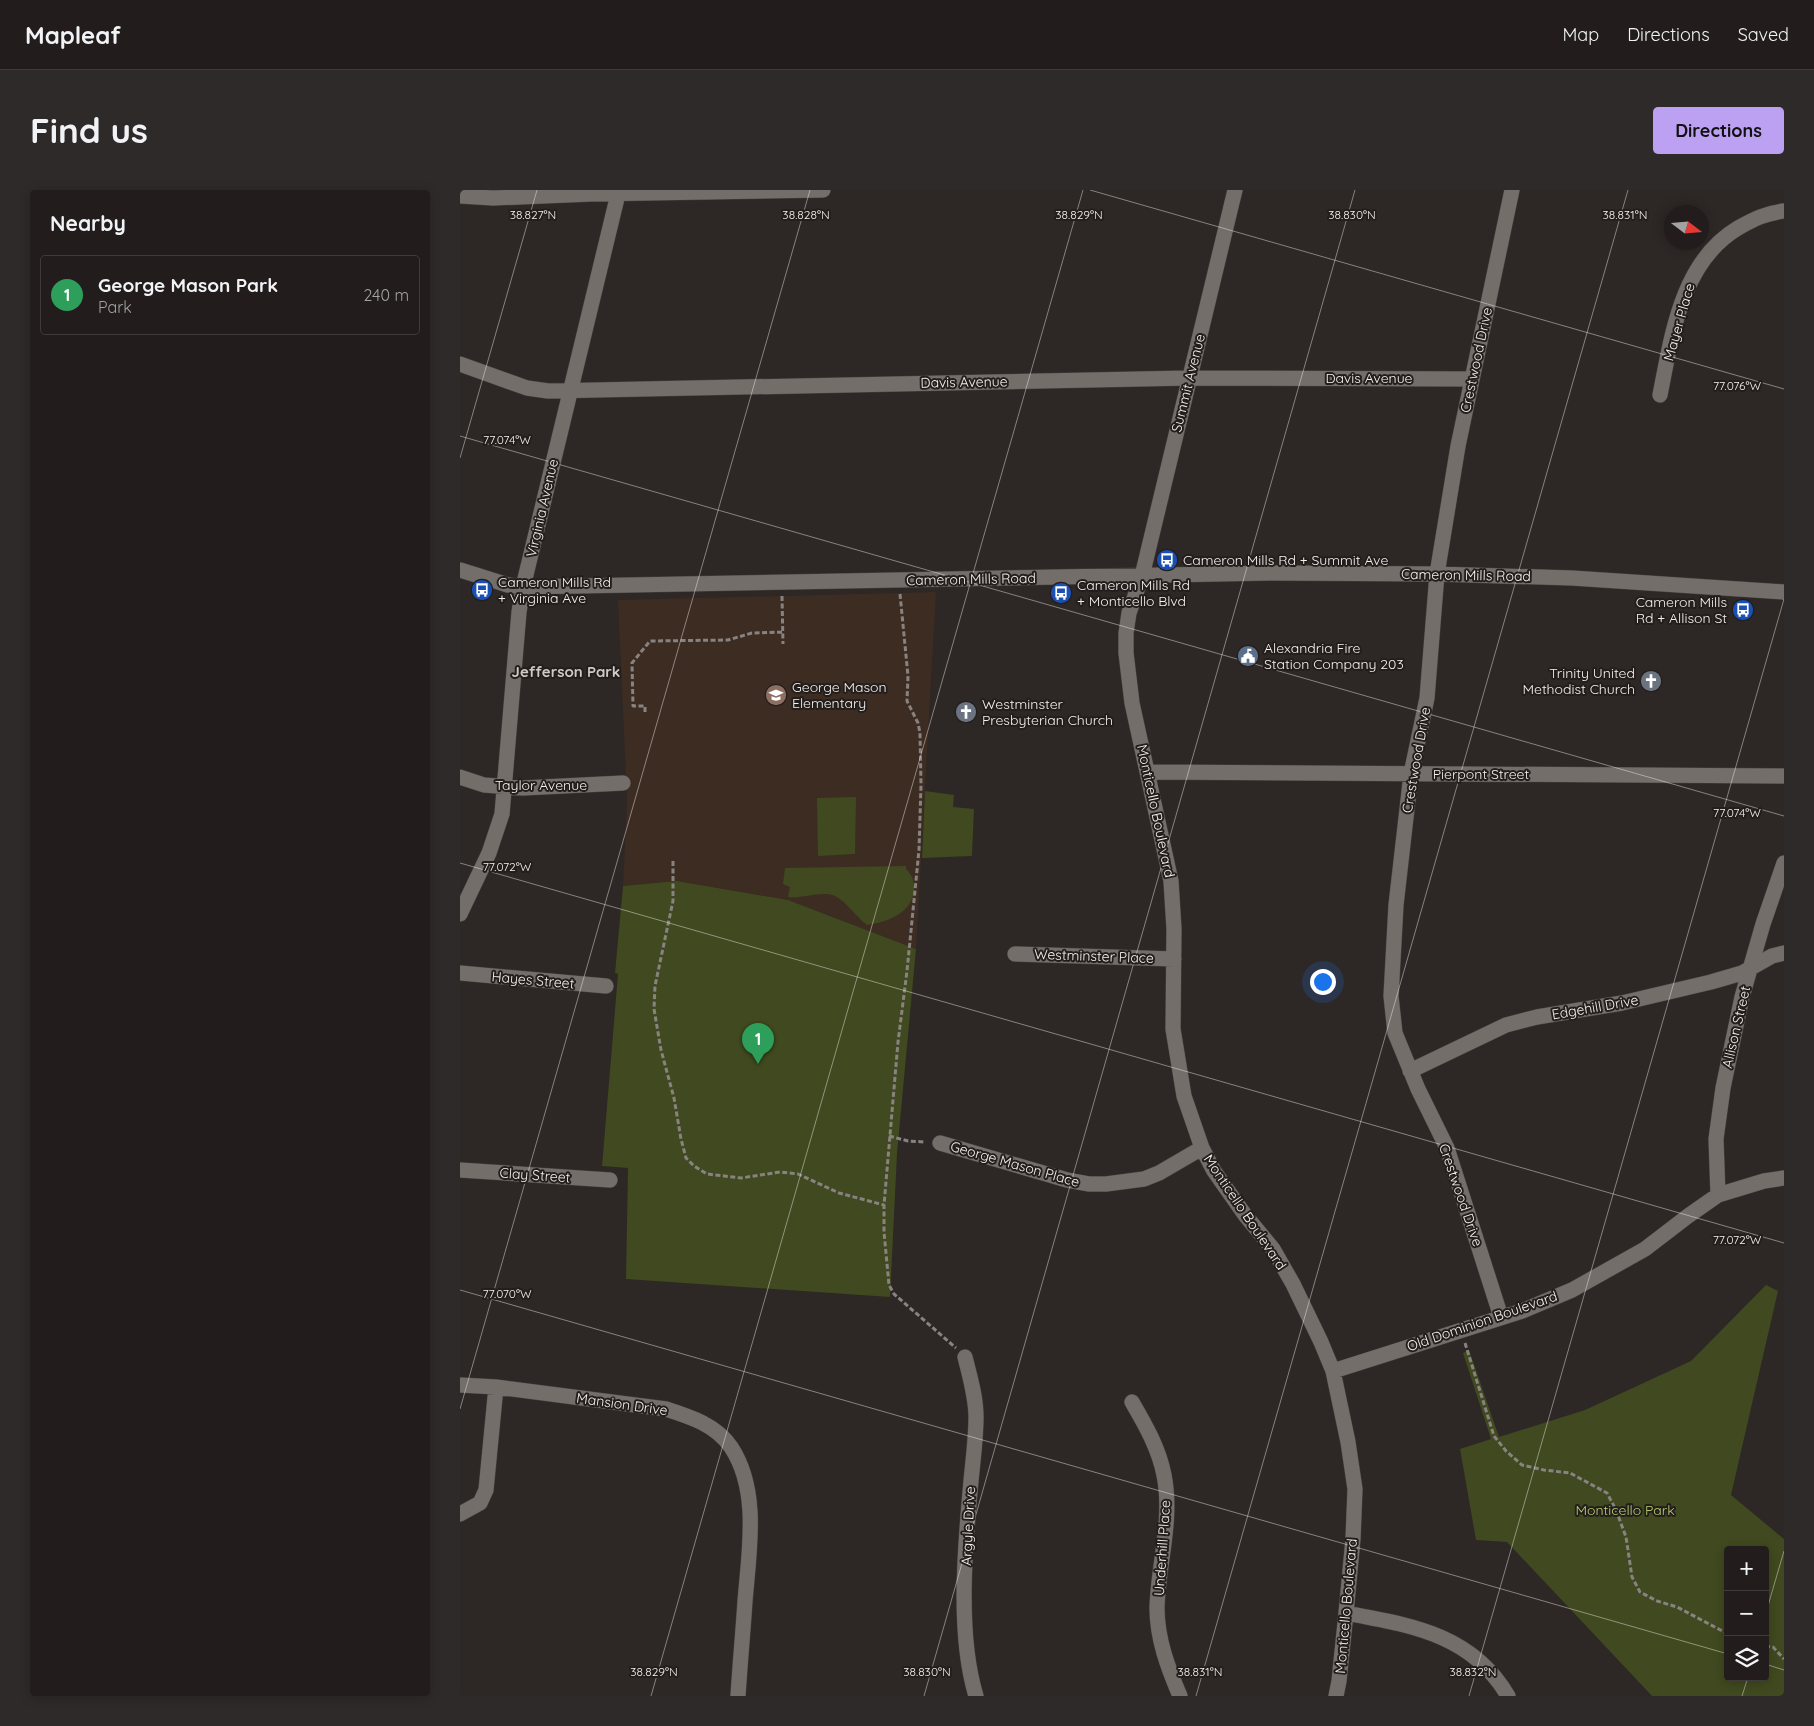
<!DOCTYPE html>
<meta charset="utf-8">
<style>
:root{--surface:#221d1c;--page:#2e2a29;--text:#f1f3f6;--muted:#a2a2a3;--line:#3f3b3b;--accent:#bca0f2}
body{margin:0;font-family:Quicksand,sans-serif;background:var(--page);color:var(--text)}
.controls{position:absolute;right:15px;bottom:15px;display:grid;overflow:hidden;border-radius:5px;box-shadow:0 2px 12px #0003}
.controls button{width:45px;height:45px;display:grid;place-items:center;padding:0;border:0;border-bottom:1px solid var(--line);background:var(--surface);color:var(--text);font:25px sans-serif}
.compass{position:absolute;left:1204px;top:15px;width:45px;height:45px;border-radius:50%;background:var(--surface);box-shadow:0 2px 12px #0003;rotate:106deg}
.you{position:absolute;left:862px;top:791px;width:18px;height:18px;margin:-12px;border:4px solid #fff;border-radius:50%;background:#1a73e8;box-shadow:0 0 0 8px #1a73e833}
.badge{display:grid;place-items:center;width:32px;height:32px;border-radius:50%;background:var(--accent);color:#fff;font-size:16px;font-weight:700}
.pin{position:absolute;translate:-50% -41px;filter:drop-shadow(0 1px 2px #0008)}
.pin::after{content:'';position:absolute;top:26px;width:18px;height:15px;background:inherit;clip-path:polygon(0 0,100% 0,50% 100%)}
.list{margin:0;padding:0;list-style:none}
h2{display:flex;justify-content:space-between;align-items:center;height:65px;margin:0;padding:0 20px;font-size:21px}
h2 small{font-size:16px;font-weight:400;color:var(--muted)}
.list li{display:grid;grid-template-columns:32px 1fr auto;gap:15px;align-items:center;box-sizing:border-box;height:80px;margin:0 10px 10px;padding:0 10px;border:1px solid var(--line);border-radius:5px}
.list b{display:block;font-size:19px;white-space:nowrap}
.list p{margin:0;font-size:16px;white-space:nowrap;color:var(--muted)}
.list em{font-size:16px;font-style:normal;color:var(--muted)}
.icon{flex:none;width:28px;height:28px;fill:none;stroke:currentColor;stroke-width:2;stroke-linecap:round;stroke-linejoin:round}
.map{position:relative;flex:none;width:1324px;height:1506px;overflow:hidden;border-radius:5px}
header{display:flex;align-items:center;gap:30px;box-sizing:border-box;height:70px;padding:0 25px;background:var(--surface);border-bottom:1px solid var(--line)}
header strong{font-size:24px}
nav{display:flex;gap:28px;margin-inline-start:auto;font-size:18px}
.intro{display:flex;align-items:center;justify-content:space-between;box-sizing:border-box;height:120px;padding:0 30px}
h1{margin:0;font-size:35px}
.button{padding:12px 22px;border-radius:5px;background:var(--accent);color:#111;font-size:18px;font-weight:700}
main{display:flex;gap:30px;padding:0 30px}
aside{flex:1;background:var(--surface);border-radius:5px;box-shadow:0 2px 12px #0003}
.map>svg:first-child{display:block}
.education{fill:#3d2c22}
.green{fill:#40491f;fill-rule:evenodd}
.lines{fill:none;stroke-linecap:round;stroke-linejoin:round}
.minor-casing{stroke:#464240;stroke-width:16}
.path{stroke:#888381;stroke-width:3;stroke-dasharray:5 2.5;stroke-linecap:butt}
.minor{stroke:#746e6a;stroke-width:15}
.ticks{fill:none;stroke:#f5f1ef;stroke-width:1;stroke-opacity:0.45}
.labels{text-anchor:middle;stroke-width:4;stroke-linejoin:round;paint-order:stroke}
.street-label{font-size:14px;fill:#f5f1ef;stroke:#231e1b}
.poi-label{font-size:14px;fill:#f5f1ef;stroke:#231e1b;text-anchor:start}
.park-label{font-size:14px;fill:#b9ce73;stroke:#231e1b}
.neighbourhood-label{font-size:15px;font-weight:bold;fill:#d0c9c5;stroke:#231e1b}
.ticks-label{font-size:12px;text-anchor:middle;fill:#f5f1ef;stroke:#231e1b;stroke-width:4;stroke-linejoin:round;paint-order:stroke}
</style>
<header>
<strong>Mapleaf</strong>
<nav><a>Map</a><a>Directions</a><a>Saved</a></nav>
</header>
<div class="intro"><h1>Find us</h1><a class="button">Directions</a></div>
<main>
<aside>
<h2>Nearby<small></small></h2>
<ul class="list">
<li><span class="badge" style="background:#2e9e5b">1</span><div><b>George Mason Park</b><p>Park</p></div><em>240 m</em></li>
</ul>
</aside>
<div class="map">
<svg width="1324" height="1506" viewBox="0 0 1324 1506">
<rect width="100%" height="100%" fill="#2d2725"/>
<!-- education -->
<path class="education" d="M476,402l-20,357 -128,-49 -111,-19 -54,5 4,-86 -9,-200z"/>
<!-- green -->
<path class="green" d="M465,601l29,4 -1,12 21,2 -2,47 -50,2z
M396,607l-1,57 -37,2 -1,-58z
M446,676v3c7,7 8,12 8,21 -2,23 -26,32 -47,35 -11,-8 -19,-22 -32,-29 -12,-6 -33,3 -47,1l2,-10 -7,-3 2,-16z
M217,691l111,19 128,49 -19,205 -7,143 -264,-18 2,-111 -26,-2 16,-192 -3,-1 8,-87z
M1306,1095l12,6 -47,204 53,44v157h-132l-145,-154 -31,-2 -16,-91 31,-10 -28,-86 6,-3 30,87 86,-27 106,-49zM1268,1360h37v127h-37z"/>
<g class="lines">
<!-- minor casing -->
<g class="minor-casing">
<path id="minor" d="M775,0l-93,386 -13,37 -3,20v20l6,50 39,178 3,48 -1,100 11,67 18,52 12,23 31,44 28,34 20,35 28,58 12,29 15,71 7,47 -2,50 -7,74 -7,68 -3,15
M0,6l33,2 98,-4 232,-4
M0,174l67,24 21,3 641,-13 283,1
M1200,205c12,-60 21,-133 78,-167 16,-9 28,-15 46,-17
M0,380l48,15 15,2 748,-14 166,1 135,4 212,14
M688,582l636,4
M0,587l24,8 39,3 100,-5
M0,724l29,-61 13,-39 17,-202 4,-25 96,-397
M555,764l159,5
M0,783l146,13
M950,881l96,-46 31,-8 85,-14 89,-21 31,-9 30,-17 12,-3
M480,953l127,37 22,4h17l38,-5 15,-6 43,-25
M0,980l150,10
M1258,1005l-2,-56 7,-51 19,-91 21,-73 21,-61
M1041,1127l-54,-169 -29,-59 -23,-56 -4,-37 5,-91 15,-131 16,-76 10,-124 21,-128 54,-256
M505,1167c5,20 11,40 11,60 0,21 -3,43 -5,64 -6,65 -14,153 5,215
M873,1181l189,-60 50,-21 73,-41 43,-33 30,-21 46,-14 20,-3
M0,1195l36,2 170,22c25,8 50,16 65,38 29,44 18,104 14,154 -2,31 -5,63 -7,95
M672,1212c14,24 27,47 32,73 9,45 -6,89 -7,133 0,31 11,60 23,88
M0,1324l20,-11 6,-13 10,-103
M886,1423c64,12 126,21 162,83"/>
</g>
<!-- path -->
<path class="path" d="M440,404l8,82 -1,25 11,22 2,10 1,52 -2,65 -12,121 -9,71 -14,163v27l5,53 5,9 62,54
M322,406l1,48
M185,522v-6h-12l-1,-43 18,-22 78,-1 24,-7 31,-1
M213,671v40l-18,85 -1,23 7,41 13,48 7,41 5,19 8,8 13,8 34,4 39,-6 18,2 41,19 45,12
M429,946l19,5 17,1
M1005,1153l29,93 12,15 16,14 22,5 26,3 37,20 9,17 10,27 6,40 8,15 17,9 20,6 51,27
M1305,1456l8,1 11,12"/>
<!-- minor -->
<use href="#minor" class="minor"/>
</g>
<!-- ticks -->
<path class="ticks" d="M630,0l694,199M0,246l1324,380M0,268l77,-268M0,673l1324,380M0,1100l1268,364M0,1219l350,-1219M1305,1426l19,-65M1305,1474l19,6M191,1506l432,-1506M464,1506l431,-1506M736,1506l432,-1506M1009,1506l315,-1097M1282,1506l6,-19"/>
<!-- icons -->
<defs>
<g id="bus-disc" transform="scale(1.125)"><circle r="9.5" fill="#1a4fb4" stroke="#231e1b"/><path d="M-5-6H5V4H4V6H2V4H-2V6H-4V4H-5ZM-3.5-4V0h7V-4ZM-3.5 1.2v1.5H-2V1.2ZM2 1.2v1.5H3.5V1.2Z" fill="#fff"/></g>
<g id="civic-disc" transform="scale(1.125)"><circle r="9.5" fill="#5c6f8a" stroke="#231e1b"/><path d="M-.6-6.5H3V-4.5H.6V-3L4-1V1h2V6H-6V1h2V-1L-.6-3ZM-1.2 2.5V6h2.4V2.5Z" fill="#fff"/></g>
<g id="church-disc" transform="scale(1.125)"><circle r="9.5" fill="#6b7280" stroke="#231e1b"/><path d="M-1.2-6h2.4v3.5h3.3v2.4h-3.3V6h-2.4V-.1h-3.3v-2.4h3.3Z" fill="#fff"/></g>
<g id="school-disc" transform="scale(1.125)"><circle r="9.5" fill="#8d6e63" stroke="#231e1b"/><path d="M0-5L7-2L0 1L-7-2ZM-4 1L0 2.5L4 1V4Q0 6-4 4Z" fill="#fff"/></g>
</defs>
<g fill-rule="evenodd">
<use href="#bus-disc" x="707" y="370"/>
<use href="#bus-disc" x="22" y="400"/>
<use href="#bus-disc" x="601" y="403"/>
<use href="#bus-disc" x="1283" y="420"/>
<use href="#civic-disc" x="788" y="466"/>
<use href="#church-disc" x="1191" y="491"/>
<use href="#school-disc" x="316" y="505"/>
<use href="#church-disc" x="506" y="522"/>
</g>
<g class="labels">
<!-- street labels -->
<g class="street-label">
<text transform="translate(1219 132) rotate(-74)" y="5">Mayer Place</text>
<text transform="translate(1016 170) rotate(-78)" y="5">Crestwood Drive</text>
<text x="909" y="193">Davis Avenue</text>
<text transform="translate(504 192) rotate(-1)" y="5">Davis Avenue</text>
<text transform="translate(728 193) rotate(-76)" y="5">Summit Avenue</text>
<text transform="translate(82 318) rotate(-77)" y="5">Virginia Avenue</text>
<text transform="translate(1006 385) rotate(1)" y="5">Cameron Mills Road</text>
<text transform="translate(511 389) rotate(-1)" y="5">Cameron Mills Road</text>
<text transform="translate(956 570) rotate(-80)" y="5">Crestwood Drive</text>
<text x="1021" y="589">Pierpont Street</text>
<text x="81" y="600">Taylor Avenue</text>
<text transform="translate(696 621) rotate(78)" y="5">Monticello Boulevard</text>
<text transform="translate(634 766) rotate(2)" y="5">Westminster Place</text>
<text transform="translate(73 790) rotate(5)" y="5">Hayes Street</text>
<text transform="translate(1135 817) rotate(-10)" y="5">Edgehill Drive</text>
<text transform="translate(1276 837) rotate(-77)" y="5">Allison Street</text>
<text transform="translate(555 974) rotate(16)" y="5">George Mason Place</text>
<text transform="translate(75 985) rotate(4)" y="5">Clay Street</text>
<text transform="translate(1001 1005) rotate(71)" y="5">Crestwood Drive</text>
<text transform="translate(785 1022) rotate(56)" y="5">Monticello Boulevard</text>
<text transform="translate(1022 1131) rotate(-19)" y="5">Old Dominion Boulevard</text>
<text transform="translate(162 1214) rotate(8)" y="5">Mansion Drive</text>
<text transform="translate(508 1336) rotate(-87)" y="5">Argyle Drive</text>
<text transform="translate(702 1358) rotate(-86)" y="5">Underhill Place</text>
<text transform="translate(886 1416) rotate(-85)" y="5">Monticello Boulevard</text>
</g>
<!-- poi labels -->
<g class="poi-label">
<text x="723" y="375">Cameron Mills Rd + Summit Ave</text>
<text x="38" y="397">Cameron Mills Rd<tspan x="38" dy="16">+ Virginia Ave</tspan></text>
<text x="617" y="400">Cameron Mills Rd<tspan x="617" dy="16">+ Monticello Blvd</tspan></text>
<text x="1267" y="417" text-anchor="end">Cameron Mills<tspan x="1267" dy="16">Rd + Allison St</tspan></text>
<text x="804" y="463">Alexandria Fire<tspan x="804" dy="16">Station Company 203</tspan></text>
<text x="1175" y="488" text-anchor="end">Trinity United<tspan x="1175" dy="16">Methodist Church</tspan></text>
<text x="332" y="502">George Mason<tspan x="332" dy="16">Elementary</tspan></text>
<text x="522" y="519">Westminster<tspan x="522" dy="16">Presbyterian Church</tspan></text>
</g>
<!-- park labels -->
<g class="park-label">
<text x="1165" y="1325">Monticello Park</text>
</g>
<!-- neighbourhood labels -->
<g class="neighbourhood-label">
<text x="106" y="487">Jefferson Park</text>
</g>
</g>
<g class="ticks-label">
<text x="73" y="29">38.827°N</text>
<text x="346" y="29">38.828°N</text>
<text x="619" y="29">38.829°N</text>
<text x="892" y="29">38.830°N</text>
<text x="1165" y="29">38.831°N</text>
<text x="1277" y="200">77.076°W</text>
<text x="47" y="254">77.074°W</text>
<text x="1277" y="627">77.074°W</text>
<text x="47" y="681">77.072°W</text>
<text x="1277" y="1054">77.072°W</text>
<text x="47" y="1108">77.070°W</text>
<text x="194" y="1486">38.829°N</text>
<text x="467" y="1486">38.830°N</text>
<text x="740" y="1486">38.831°N</text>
<text x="1013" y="1486">38.832°N</text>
</g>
</svg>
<div class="controls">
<button>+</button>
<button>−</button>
<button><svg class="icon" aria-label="layers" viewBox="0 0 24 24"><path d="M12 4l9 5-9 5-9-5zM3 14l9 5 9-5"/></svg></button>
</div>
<svg class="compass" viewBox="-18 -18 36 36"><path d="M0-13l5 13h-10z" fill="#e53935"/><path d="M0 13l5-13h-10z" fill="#a2a2a3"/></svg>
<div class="you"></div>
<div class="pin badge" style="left:298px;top:874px;background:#2e9e5b">1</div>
</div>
</main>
